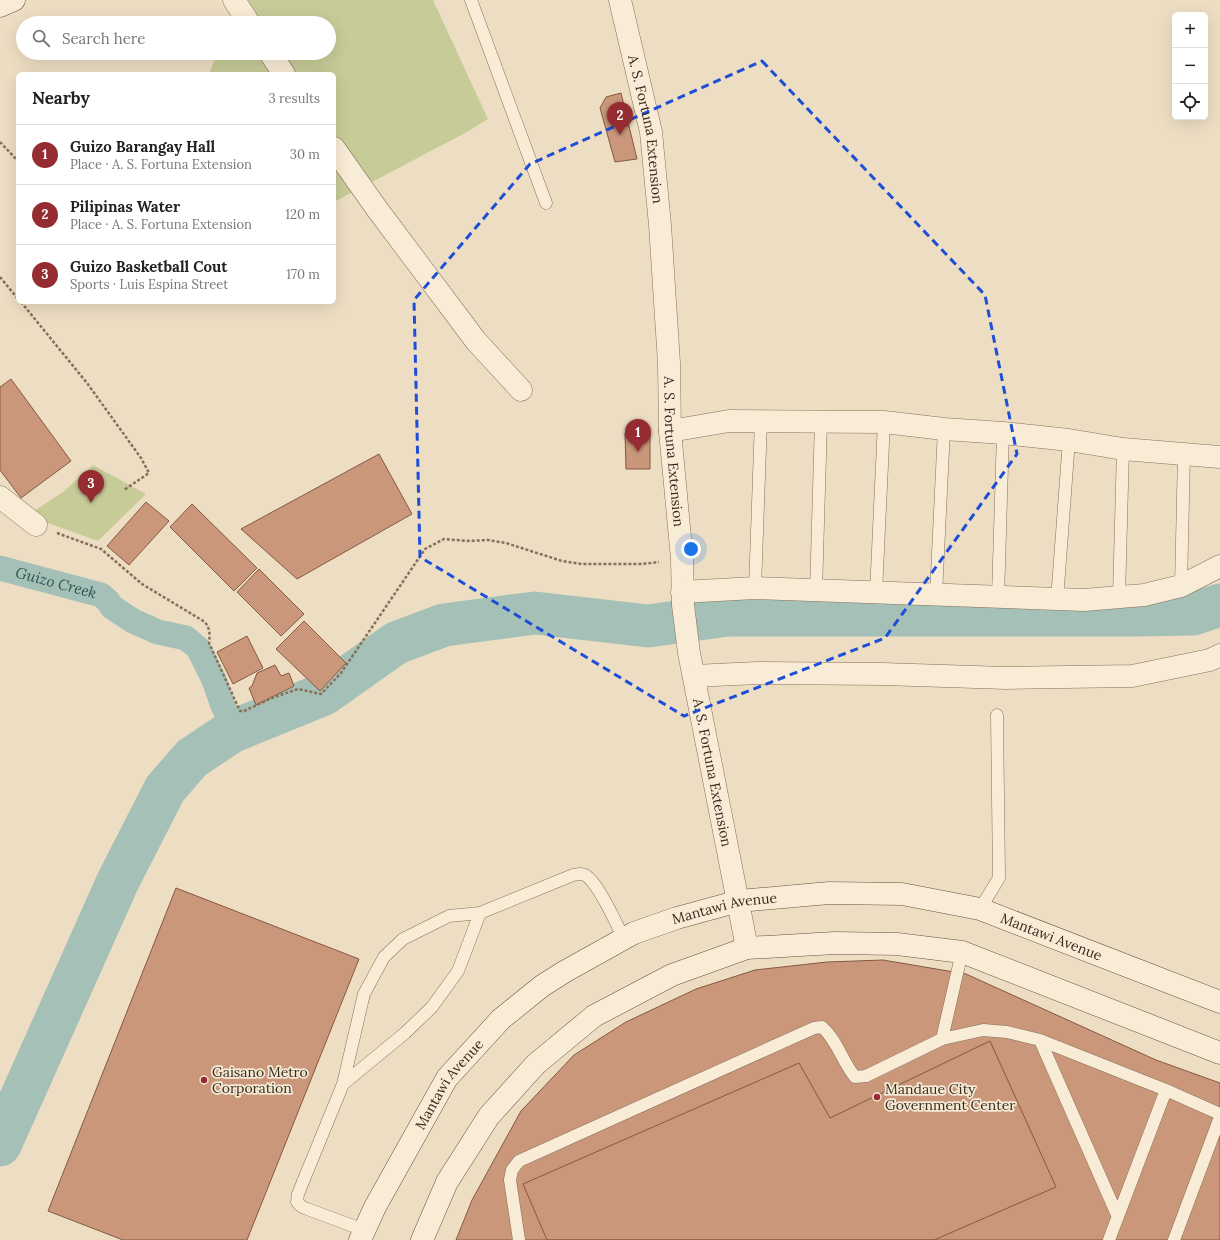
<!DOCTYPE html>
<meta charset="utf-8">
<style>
:root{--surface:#fff;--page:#f6f6f6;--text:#222;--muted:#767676;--line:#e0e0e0;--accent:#942c32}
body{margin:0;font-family:Lora,serif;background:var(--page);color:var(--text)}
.controls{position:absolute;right:12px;top:12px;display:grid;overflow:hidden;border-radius:6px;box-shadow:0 4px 16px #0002}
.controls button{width:36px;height:36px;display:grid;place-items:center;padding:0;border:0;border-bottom:1px solid var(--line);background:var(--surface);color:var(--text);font:20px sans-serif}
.you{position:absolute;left:691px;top:549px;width:14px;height:14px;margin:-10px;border:3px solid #fff;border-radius:50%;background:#1a73e8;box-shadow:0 0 0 6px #1a73e833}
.badge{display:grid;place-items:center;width:26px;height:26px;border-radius:50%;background:var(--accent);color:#fff;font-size:13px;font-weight:700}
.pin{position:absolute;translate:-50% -33px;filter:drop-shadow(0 1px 2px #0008)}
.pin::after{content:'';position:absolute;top:21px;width:14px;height:12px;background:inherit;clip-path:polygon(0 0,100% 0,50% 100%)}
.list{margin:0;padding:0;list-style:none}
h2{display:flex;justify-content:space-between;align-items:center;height:52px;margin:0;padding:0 16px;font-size:17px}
h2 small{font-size:13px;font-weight:400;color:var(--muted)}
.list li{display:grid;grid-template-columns:26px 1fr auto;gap:12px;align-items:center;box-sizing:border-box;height:60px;padding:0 16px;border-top:1px solid var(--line)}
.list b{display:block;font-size:15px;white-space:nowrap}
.list p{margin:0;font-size:13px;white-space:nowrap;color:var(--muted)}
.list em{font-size:13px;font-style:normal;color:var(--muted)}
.icon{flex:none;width:22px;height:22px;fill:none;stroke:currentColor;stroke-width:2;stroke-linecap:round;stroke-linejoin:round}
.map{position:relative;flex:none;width:1220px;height:1240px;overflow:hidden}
.search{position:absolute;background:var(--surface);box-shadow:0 4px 16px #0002;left:16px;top:16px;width:320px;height:44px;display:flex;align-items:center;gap:10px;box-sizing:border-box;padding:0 14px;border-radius:22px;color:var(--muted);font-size:15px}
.panel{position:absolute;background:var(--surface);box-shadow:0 4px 16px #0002;left:16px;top:72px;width:320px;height:232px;border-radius:6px}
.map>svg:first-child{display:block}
.green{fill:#c7cb97}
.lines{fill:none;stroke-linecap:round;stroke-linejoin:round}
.canal{stroke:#a5c0b7;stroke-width:25}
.river{stroke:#a5c0b7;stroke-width:43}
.building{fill:#ca977a;stroke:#855841}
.lane-casing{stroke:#87705a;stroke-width:13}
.street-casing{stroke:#87705a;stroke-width:23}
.secondary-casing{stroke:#68513e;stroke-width:23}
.path{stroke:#87705a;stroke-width:2.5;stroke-dasharray:3 2;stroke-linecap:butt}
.lane{stroke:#f8ecd6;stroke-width:12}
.street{stroke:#f8ecd6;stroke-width:22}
.secondary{stroke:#f8ecd6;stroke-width:22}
.marked{fill:none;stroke:#1d4ed8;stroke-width:3;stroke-dasharray:8 5;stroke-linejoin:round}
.poi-dot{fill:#942c32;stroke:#f4e9d3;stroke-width:1.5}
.labels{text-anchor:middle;stroke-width:3.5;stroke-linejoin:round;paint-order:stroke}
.street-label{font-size:14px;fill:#37291e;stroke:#f4e9d3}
.poi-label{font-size:14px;fill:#37291e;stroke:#f4e9d3;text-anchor:start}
.water-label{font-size:15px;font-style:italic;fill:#2e5652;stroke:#f4e9d3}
</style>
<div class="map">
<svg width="1220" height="1240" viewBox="0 0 1220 1240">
<rect width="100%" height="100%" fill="#eddec3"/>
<!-- green -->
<path class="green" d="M239,0h194l55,119 -23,14 -131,69v-128h-125l8,-21h112v-30h-100z
M93,465l53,29 -48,47 -50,-18 -17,-10 32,-21z"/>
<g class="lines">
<!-- canal -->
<path class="canal" id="s1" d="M0,568l101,27 7,6 4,6 21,14 25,11 28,6 12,10 16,32 9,26 10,19 4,4"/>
<!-- river -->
<path class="river" d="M0,1145l118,-264 47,-92 27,-31 39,-26 93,-38 72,-51 48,-18 91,-12 113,13 80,-11h409l56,-1 27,-9"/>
</g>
<!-- building -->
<path class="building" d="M621,93l16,66 -22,3 -15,-54 6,-11z
M11,379l60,82 -50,37 -21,-28v-83z
M625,433l25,2v34h-24z
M379,454l33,60 -115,65 -56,-50z
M146,502l23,19 -40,44 -22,-19z
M192,504l65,64 -23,23 -64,-64z
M259,569l45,45 -23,22 -44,-44z
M304,621l42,42 -26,28 -44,-42z
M247,636l16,32 -30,16 -16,-32z
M275,665l6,11 8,-3 5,13 -38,19 -7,-17 3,-2 5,-13z
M176,888l183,71 -112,281h-124l-75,-29z
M883,960l83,14 190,86 64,23v157h-764l16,-40 49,-89 53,-56 52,-33 70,-33 59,-19 72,-8z
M990,1041l66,146 -122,53h-387l-24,-56 276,-121 31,55z"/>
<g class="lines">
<!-- lane casing -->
<g class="lane-casing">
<path id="lane" d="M471,0l75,203
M1181,586l3,-132
M755,588l6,-168
M816,591l5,-170
M876,593l8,-171
M936,595l8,-166
M998,597l5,-164
M1119,597l4,-148
M1057,600l12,-160
M980,909l19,-31 -2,-163
M942,1039l20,-87
M1040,1040l78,177
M343,1084l62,-51 27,-26 26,-36 22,-58
M364,1230l-54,-20 -8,-3 -5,-5 1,-8 45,-110 21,-90 20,-37 19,-18 46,-23 31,-3 93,-38c5,-1 8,-2 12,0 13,7 32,50 39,64
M519,1240l-9,-60 2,-10 7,-9 295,-133 8,-1c15,13 20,34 33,50l11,-1 76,-37 41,-9 24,2 33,8 126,50 54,24
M1109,1240l57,-150
M1174,1240l46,-123"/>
</g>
<!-- street casing -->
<g class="street-casing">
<g id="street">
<path d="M234,0l15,23"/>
<path id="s2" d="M620,0l31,132 9,93 9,138 1,68 12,128 1,46 6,48 58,295"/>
<path d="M270,53l14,21"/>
<path d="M334,148l43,61 99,132 45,49"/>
<path d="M670,431l59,-10 155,1 60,7 59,4 66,7 54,9 97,8"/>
<path d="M0,497l36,28"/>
<path d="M682,592l73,-4 329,12 60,-5 37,-9 39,-20"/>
<path d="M694,676l63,-3 126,1 123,4 126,-2 78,-16 10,-5"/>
</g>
</g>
<!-- secondary casing -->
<g class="secondary-casing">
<g id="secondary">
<path d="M0,6l14,-6"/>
<path id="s3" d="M360,1240l15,-33 72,-129 54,-59 41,-33 22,-14 70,-39 43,-15 62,-17 90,-8 73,1 78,15 240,93"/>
<path d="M422,1240l25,-58 42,-66 47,-52 58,-48 78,-41 75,-27 88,-5 62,1 65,8 258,101"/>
</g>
</g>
<!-- path -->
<path class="path" d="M0,142l18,19
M0,277l18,22
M21,302l66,81 54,75 8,15 -25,17
M57,533l44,16 41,35 63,38c5,7 5,12 4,21l31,68h4l28,-13 26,-9 23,5 20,-21 84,-124 19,-10 23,2 21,-1 18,3 56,18 20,3h60l17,-2"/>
<!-- lane -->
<use href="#lane" class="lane"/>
<!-- street -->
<use href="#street" class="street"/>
<!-- secondary -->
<use href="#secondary" class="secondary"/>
</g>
<!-- marked area -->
<path class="marked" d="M762,61l223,234 32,159 -132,184 -201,78 -264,-159 -6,-257 116,-136z"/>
<!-- markers -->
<g class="poi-dot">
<circle cx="204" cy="1080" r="4"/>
<circle cx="877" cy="1097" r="4"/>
</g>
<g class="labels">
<!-- street labels -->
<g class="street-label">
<text dy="5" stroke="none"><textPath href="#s2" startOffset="132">A. S. Fortuna Extension</textPath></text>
<text dy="5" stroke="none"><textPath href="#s2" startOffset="456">A. S. Fortuna Extension</textPath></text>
<text dy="5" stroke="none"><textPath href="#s2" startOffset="780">A. S. Fortuna Extension</textPath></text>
<text dy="5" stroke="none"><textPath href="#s3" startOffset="517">Mantawi Avenue</textPath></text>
<text dy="5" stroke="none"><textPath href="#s3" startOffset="852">Mantawi Avenue</textPath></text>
<text dy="5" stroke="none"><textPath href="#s3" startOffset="180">Mantawi Avenue</textPath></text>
</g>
<!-- poi labels -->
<g class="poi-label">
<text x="212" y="1077">Gaisano Metro<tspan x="212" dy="16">Corporation</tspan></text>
<text x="885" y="1094">Mandaue City<tspan x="885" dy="16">Government Center</tspan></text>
</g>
<!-- water labels -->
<g class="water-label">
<text dy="5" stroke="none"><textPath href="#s1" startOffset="58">Guizo Creek</textPath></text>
</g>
</g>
</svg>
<div class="controls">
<button>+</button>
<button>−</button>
<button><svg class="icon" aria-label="locate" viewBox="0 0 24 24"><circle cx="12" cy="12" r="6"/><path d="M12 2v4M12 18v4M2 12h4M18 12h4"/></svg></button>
</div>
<div class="you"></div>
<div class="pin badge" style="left:638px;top:452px">1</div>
<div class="pin badge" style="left:620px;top:135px">2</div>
<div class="pin badge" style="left:91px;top:503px">3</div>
<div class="search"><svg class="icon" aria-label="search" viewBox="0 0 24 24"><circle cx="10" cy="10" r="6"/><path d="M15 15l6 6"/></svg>Search here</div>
<section class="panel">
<h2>Nearby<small>3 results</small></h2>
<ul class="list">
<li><span class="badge">1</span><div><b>Guizo Barangay Hall</b><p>Place · A. S. Fortuna Extension</p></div><em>30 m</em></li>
<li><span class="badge">2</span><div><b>Pilipinas Water</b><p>Place · A. S. Fortuna Extension</p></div><em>120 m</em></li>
<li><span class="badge">3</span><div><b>Guizo Basketball Cout</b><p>Sports · Luis Espina Street</p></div><em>170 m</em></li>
</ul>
</section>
</div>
